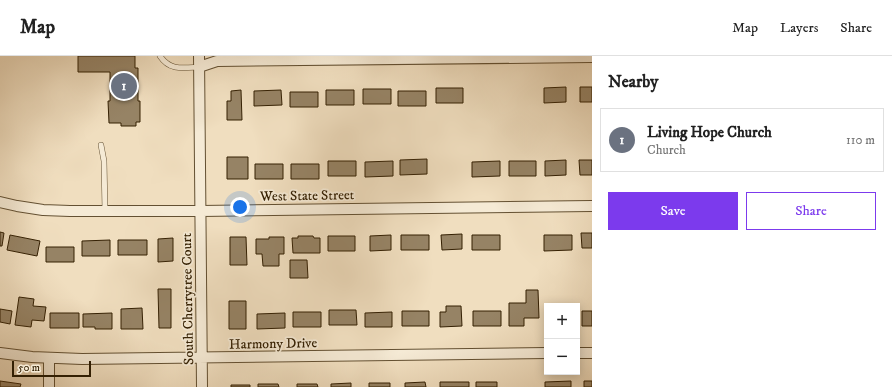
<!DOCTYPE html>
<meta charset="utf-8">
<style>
:root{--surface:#fff;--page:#f6f6f6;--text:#222;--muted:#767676;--line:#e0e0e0;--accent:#7c3aed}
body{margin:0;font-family:"IM FELL DW Pica",serif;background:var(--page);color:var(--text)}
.controls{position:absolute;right:12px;bottom:12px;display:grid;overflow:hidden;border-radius:0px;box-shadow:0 2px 10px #0003}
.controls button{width:36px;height:36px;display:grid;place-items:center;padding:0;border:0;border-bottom:1px solid var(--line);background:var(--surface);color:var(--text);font:20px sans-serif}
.scale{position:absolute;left:12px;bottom:10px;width:79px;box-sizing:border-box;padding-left:4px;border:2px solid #342003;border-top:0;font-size:11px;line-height:14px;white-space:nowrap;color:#342003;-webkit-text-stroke:3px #f5ead5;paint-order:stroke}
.you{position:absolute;left:240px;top:151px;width:14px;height:14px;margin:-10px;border:3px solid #fff;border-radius:50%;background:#1a73e8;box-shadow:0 0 0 6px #1a73e833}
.badge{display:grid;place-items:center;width:26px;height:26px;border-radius:50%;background:var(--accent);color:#fff;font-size:13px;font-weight:700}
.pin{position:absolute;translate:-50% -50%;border:2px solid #fff;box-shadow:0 1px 4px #0006}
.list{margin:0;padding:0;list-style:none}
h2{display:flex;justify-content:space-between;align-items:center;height:52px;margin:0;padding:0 16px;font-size:17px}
h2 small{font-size:13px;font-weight:400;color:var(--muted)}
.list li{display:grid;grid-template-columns:26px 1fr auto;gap:12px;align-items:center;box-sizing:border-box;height:64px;margin:0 8px 8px;padding:0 8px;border:1px solid var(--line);border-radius:0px}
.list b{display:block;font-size:15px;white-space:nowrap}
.list p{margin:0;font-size:13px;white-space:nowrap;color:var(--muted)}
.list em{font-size:13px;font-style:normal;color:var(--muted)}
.actions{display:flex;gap:8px;padding:12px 16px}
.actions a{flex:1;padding:9px 0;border:1px solid var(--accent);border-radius:0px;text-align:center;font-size:14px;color:var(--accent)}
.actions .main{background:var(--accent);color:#fff}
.map{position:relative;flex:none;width:592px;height:331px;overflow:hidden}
header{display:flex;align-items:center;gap:24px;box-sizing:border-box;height:56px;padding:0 20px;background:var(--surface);border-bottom:1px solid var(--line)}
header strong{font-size:19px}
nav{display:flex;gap:22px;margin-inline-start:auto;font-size:14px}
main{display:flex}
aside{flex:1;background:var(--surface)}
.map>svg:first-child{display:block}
.building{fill:#968365;stroke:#342003}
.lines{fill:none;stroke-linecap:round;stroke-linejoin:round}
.lane-casing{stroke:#635032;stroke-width:6}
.street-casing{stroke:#635032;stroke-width:12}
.lane{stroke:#f5ead5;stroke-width:5}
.street{stroke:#f5ead5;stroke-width:10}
.labels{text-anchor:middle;stroke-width:3.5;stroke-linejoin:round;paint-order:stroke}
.street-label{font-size:14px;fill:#342003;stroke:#f5ead5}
</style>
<header>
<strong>Map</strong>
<nav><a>Map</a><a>Layers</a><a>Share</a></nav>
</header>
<main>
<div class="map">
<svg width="592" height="331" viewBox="0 0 592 331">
<rect width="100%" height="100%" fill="#f0debf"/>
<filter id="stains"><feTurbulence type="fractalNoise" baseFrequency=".005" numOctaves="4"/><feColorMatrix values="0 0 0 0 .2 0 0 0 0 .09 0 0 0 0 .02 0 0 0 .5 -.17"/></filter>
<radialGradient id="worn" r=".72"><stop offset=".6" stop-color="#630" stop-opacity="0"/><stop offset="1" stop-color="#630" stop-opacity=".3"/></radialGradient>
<!-- building -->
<path class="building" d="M78,0h57v12h3v33h2v21h-4v4h-15v-3h-12l-1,-22h2v-29h-32z
M566,31v15l-22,1v-15z
M580,31h12v15h-12z
M436,32h27v15h-27z
M363,33h28v15h-28z
M241,34l1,30h-15v-19h4v-10z
M281,34l1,15 -28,1v-15z
M326,34h28v15h-28z
M398,35h28v15h-28z
M290,36h28v15h-28z
M227,101h21v22h-21z
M427,103v15l-27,1v-15z
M566,104v15l-21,1v-15z
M579,104h13v15h-12z
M328,105h28v15h-28z
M393,105v15l-28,1v-15z
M500,105v15l-28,1v-15z
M509,105h27v15h-27z
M255,108h28v15h-28z
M291,108h28v15h-28z
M0,176l4,1 -2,13h-2z
M581,177h11v15h-10z
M462,178v15l-20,1 -1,-15z
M10,179l30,6 -3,15 -30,-6z
M391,179v15l-21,1v-15z
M401,179h28v15h-28z
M472,179h28v15h-28z
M544,179h28v15l-28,1z
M298,180h15l1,2h6v15h-27l-1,-15h6z
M328,180h27v15h-27z
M230,181h16l1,28h-17z
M269,181h15v17h-5v12h-16l-1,-12h-6v-15h13z
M173,182v23l-15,1v-23z
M110,184v16h-28v-15z
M118,184h29v15h-29z
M46,191h28v15h-28z
M290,204h17l1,18h-18z
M158,233h13v39h-12z
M526,234h12l1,28h-15v8h-15v-23h17z
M19,241l15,2 -1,7 13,1 -2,14 -12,-1 -1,7 -16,-2z
M229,245h17v28h-17z
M446,250h15l1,20 -22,1v-15h6z
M142,252l1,21h-22v-20z
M0,253l12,2 -2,13 -10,-2z
M329,254h27l1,15h-28z
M402,255h27v15h-27z
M473,255h28v15h-28z
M582,255h10v15h-10z
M293,256h28v15h-28z
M392,256v15h-27v-14z
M50,257h29v15h-29z
M112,257v16h-17v-2h-12v-13z
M285,257v15l-28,1v-15z
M0,325l21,3 -1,3h-20z
M571,325v6h-26v-5z
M584,325h8v6h-8z
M425,326l1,5h-21v-4z
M440,326h29v5h-29z
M476,326h21v5h-21z
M351,327v4h-20v-3z
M369,327h21v4h-21z
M258,328h20l1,3h-21z
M297,328h20l1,3h-21z
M231,329h19v2h-19z"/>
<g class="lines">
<!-- lane casing -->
<g class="lane-casing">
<path id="lane" d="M160,0c10,15 23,12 39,11
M101,89l3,16 1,50"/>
</g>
<!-- street casing -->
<g class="street-casing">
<path id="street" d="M199,0l3,331
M199,11l18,-6 375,-4
M0,146l17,4 26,4 27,1h131l391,-5
M0,297l32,4 50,2 465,-6
M577,297h15
M49,302v29"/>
</g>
<!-- lane -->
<use href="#lane" class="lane"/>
<!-- street -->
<use href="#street" class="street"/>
</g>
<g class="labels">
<!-- street labels -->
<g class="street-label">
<text transform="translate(307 139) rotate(-1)" y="5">West State Street</text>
<text transform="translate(187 243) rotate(-91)" y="5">South Cherrytree Court</text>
<text transform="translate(273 287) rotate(-1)" y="5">Harmony Drive</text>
</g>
</g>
<rect width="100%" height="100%" filter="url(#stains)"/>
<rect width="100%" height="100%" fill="url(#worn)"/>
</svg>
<div class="controls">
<button>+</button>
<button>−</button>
</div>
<div class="scale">50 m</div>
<div class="you"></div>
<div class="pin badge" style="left:124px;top:30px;background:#6b7280">1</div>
</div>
<aside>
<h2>Nearby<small></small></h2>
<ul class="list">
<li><span class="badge" style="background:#6b7280">1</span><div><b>Living Hope Church</b><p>Church</p></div><em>110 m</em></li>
</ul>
<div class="actions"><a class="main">Save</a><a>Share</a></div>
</aside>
</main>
